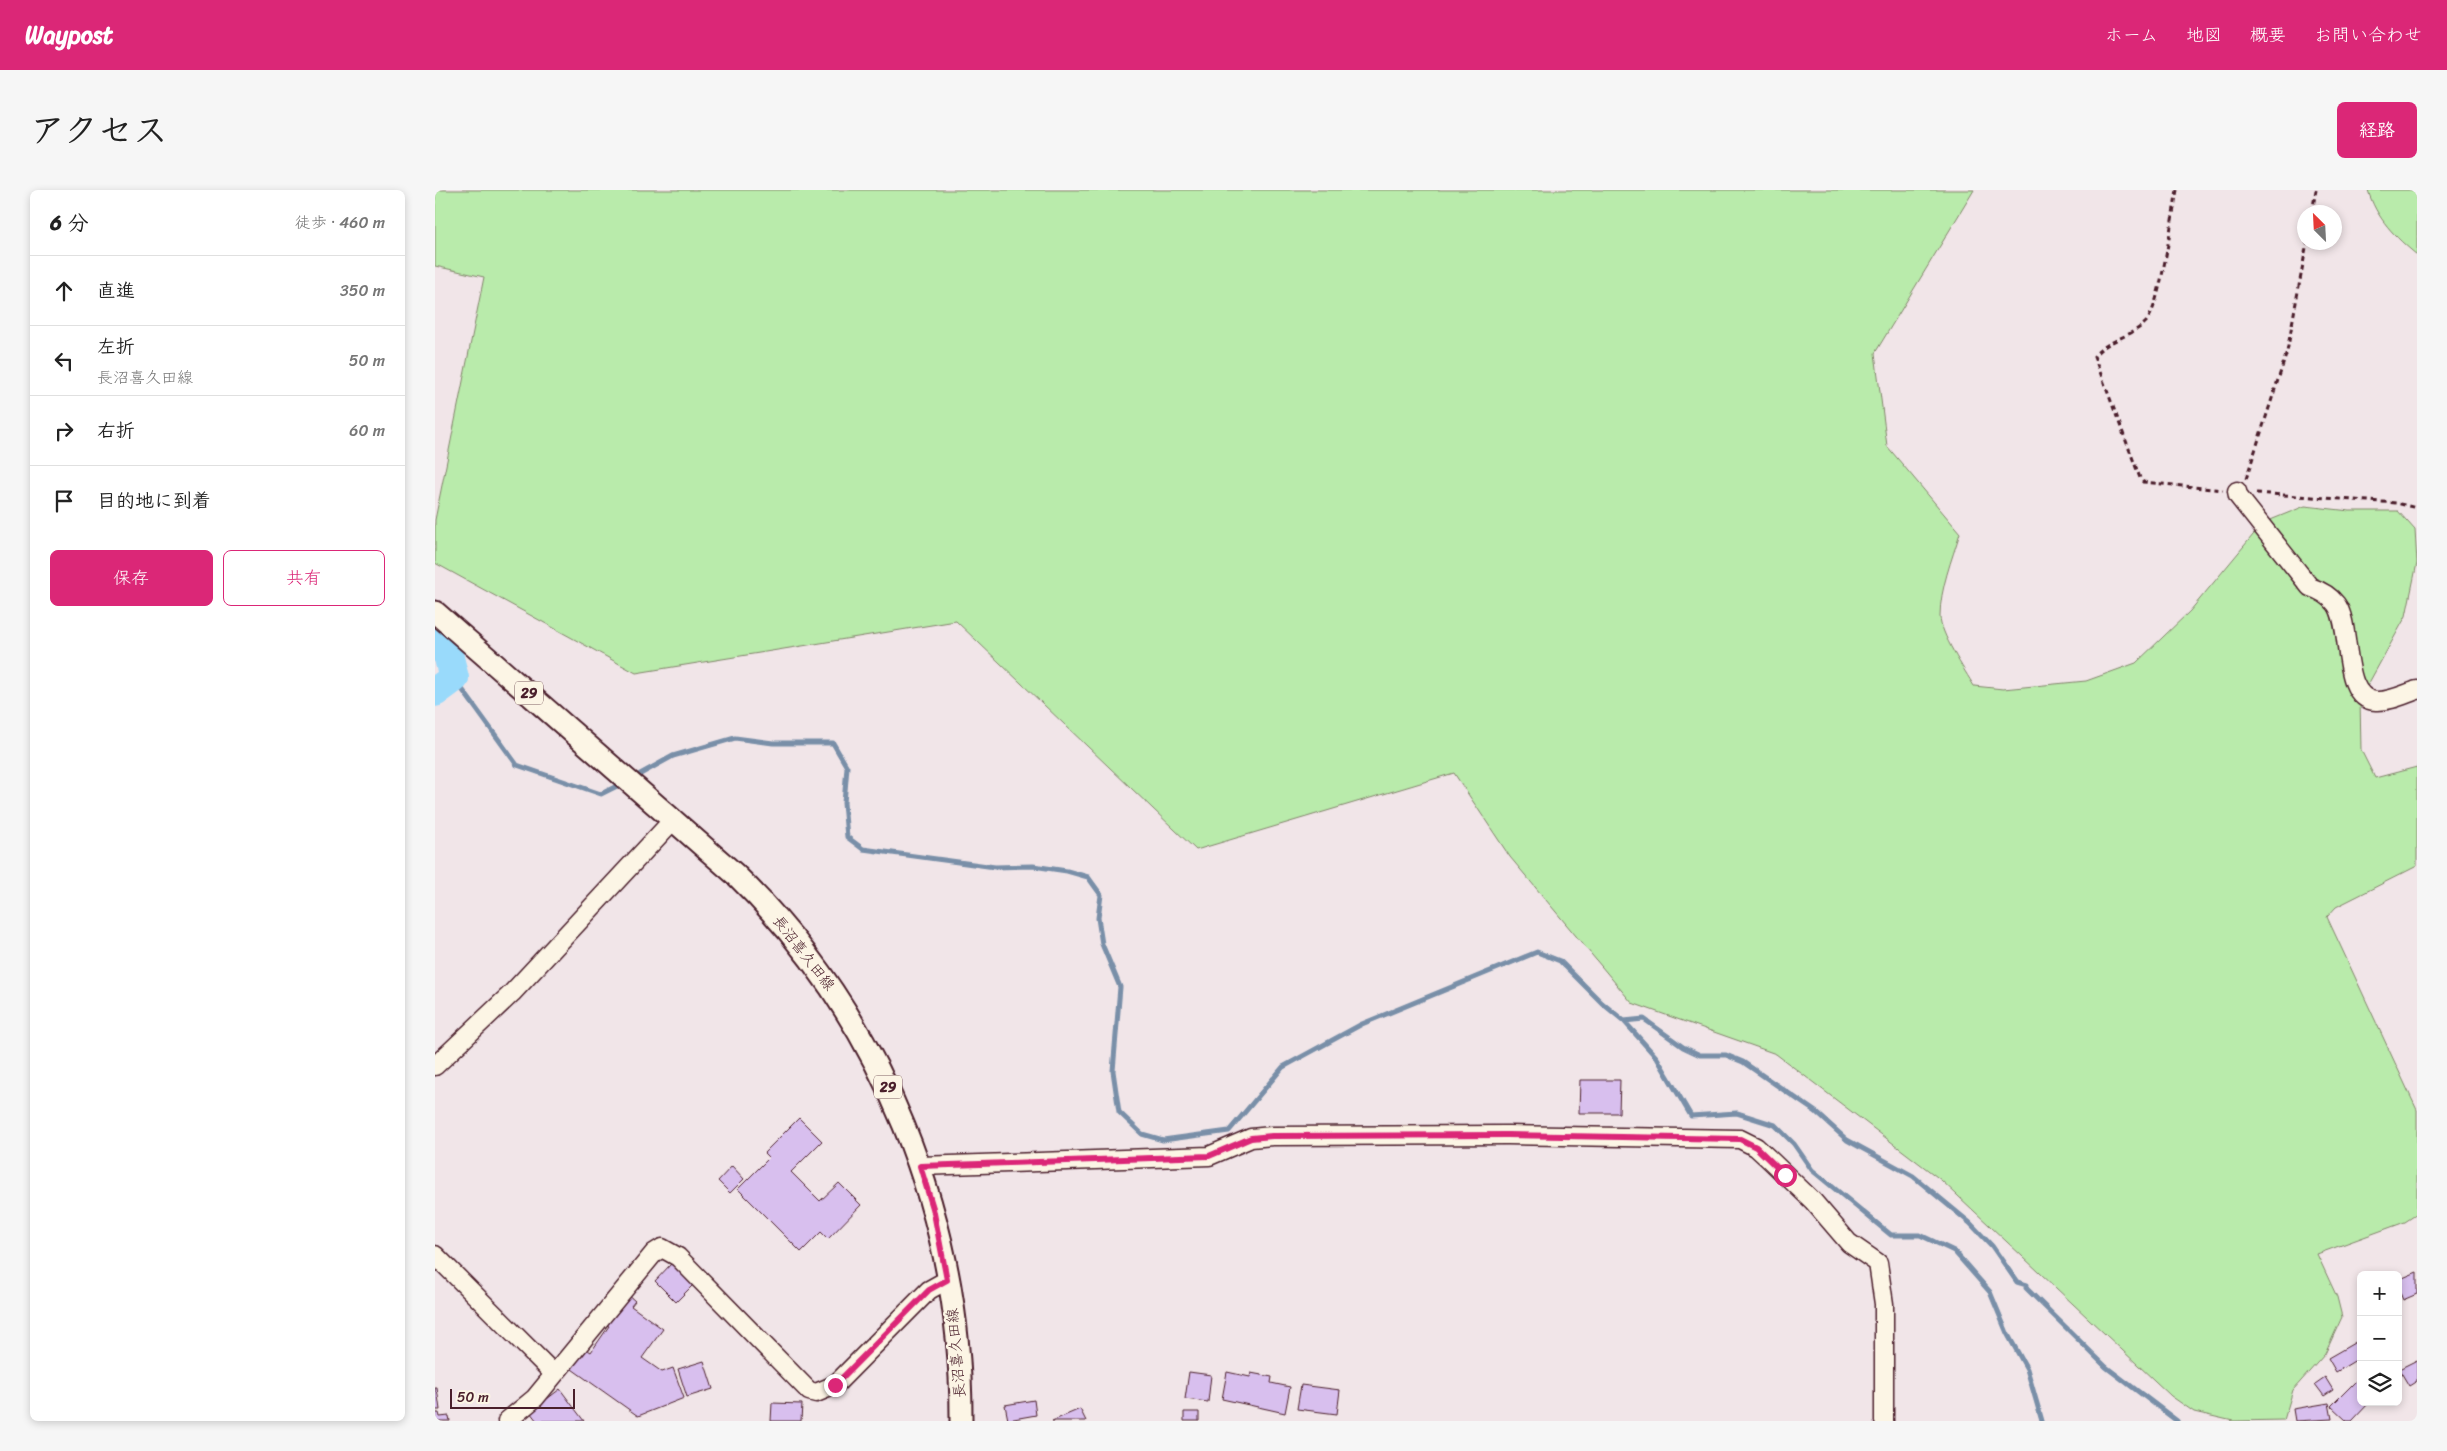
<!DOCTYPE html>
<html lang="ja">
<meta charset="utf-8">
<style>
:root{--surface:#fff;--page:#f6f6f6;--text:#222;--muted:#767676;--line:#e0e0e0;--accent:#db2777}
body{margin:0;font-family:Sriracha,"Klee One",sans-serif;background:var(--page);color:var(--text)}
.controls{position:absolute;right:15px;bottom:15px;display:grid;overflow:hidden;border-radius:8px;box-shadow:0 2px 8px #0003}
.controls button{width:45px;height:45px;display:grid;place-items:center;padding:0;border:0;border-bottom:1px solid var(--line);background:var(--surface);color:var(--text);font:25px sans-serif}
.compass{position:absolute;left:1862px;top:15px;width:45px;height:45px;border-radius:50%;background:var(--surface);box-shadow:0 2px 8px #0003;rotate:336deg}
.scale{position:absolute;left:15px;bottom:12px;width:125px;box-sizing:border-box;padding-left:5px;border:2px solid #4a1f2b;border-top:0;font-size:14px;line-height:18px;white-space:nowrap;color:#4a1f2b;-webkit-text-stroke:4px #fcf5e5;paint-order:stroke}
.stop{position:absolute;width:15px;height:15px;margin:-11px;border:4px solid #db2777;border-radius:50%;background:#fff}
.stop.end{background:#db2777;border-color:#fff;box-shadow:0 1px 5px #0008}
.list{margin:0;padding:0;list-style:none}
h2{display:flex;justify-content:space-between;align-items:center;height:65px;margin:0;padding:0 20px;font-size:21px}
h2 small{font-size:16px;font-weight:400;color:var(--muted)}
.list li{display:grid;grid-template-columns:32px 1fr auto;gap:15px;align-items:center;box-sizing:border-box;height:70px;padding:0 20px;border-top:1px solid var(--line)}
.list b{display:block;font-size:19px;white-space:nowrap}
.list p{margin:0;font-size:16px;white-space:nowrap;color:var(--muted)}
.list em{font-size:16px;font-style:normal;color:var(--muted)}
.actions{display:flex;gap:10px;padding:15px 20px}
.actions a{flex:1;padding:11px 0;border:1px solid var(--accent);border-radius:8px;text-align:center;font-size:18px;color:var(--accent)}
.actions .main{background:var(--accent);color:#fff}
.icon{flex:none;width:28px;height:28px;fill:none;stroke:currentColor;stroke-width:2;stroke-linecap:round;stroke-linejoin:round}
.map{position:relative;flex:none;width:1982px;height:1231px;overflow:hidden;border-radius:8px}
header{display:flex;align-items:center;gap:30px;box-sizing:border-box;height:70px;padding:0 25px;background:var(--accent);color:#fff}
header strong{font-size:24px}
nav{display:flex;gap:28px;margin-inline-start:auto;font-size:18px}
.intro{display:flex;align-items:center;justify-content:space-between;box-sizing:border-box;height:120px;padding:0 30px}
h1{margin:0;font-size:35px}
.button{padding:12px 22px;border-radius:8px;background:var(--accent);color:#fff;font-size:18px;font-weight:700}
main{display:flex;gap:30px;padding:0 30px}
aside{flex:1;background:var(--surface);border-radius:8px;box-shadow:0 2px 8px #0003}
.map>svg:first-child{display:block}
.green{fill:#b9ebab;stroke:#82856b}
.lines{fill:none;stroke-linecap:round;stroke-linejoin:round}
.stream{stroke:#798fa8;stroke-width:5}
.river{stroke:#99dafb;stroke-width:30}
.building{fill:#d8bfee;stroke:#4a1f2b}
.minor-casing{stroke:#4a1f2b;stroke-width:21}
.major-casing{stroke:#4a1f2b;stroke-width:25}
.path{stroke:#4a1f2b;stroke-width:3;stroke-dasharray:5 4;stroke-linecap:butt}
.minor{stroke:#fcf5e5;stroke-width:18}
.major{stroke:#fcf5e5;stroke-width:21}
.route{stroke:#db2777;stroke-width:6}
.labels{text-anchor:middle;stroke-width:5;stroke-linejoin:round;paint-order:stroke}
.shield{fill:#fcf5e5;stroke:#7f5f63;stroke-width:1}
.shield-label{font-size:14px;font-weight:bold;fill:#4a1f2b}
.street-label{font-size:15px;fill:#4a1f2b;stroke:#fcf5e5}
</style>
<header>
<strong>Waypost</strong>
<nav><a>ホーム</a><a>地図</a><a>概要</a><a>お問い合わせ</a></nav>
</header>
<div class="intro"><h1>アクセス</h1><a class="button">経路</a></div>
<main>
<aside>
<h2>6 分<small>徒歩 · 460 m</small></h2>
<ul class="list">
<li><svg class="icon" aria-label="ahead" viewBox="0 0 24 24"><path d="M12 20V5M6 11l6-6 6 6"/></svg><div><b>直進</b></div><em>350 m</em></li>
<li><svg class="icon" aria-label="left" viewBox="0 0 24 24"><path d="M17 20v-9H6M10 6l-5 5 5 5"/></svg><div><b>左折</b><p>長沼喜久田線</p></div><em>50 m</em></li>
<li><svg class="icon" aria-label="right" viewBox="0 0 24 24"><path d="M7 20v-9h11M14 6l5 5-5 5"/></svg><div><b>右折</b></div><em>60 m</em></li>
<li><svg class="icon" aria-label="arrive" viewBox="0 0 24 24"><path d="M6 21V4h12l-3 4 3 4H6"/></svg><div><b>目的地に到着</b></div></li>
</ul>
<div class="actions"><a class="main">保存</a><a>共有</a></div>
</aside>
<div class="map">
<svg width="1982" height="1231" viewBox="0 0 1982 1231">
<rect width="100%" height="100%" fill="#f1e5e8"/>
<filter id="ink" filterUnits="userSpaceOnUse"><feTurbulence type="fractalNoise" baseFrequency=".02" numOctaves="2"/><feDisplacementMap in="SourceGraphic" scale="10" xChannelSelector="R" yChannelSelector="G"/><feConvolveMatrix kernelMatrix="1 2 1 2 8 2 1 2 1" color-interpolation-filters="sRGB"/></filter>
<g filter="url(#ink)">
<!-- green -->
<path class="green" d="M0,0h1539l-99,163 12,93 73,87c-8,26 -20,56 -20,83 0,17 25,55 34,70l29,3 83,-8 50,-18 54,-52 73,-88 42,-17 45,5h48l17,19 2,33 -11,53 -46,83 1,51 14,28 42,-11v99l-81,41 -9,10 90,193v104l-12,8 -88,32 20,43 5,20 -17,37 -32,36 -9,30 -51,1 -39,-9 -23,-16 -230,-216 -165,-126 -144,-51 -122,-146 -56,-84 -258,77 -240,-229 -320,52 -201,-110v-43l49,-243 -49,-11z
M1933,0h49v65c-22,-18 -41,-37 -49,-65z"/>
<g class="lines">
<!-- stream -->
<path class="stream" d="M19,488l63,87 84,29 22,-11
M198,588l40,-22 62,-18 38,5h60l14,24 -3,36 3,34 16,12 132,18 38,-1 34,5 21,6 13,18 -3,23 4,26 18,43 -7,84 6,41 23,22 21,6 66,-9 54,-64 79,-43 175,-72 23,9 42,42 22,18 33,37 34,58 46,-3 38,12 19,19 18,26 79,65h29l34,16 36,41 17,41 20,36 15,52
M1189,831l20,-2 39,28 17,8h26l17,7 73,50 31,28 66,36 57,47 22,23 25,36 10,3 -1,3 80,79 71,54"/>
<!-- river -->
<path class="river" d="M0,453l13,11 6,24 -19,14"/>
</g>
<!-- building -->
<path class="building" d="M1145,890h40l-1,33h-40z
M364,928l23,23 -31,31 29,29 19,-18 22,22 -33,34 -7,-7 -20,20 -63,-63 31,-31 -5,-5z
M297,976l12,13 -14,14 -12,-12z
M236,1074l22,21 -17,17 -21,-21z
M1982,1082v22l-14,6 -5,-12v-8z
M192,1104l8,7 -4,5 32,23 -21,29 20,14 11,-4 11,30 -46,18 -69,-49 14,-20 8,5 18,-26 -4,-2z
M1926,1149v18l-25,15 -8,-14z
M1982,1170v21l-8,5 -10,-17z
M269,1171l9,28 -26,8 -9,-28z
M754,1182l22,3 -3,27 -23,-3z
M792,1182l23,5 1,-4 21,4 -1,6 19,4 -5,26 -63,-14z
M1926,1186v26h9l-18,19h-5l-16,-15z
M1890,1187l8,13 -9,6 -9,-12z
M866,1195l39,5 -3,24 -40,-5z
M0,1198h2l3,22h-5z
M125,1199l24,32h-47l-7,-9z
M599,1210l2,15 -28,5 -3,-15z
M337,1213l30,1 -1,17h-30z
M1894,1213l3,16 -37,2 -2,-12z
M645,1219l6,12h-34z
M749,1222h15v9h-15z
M0,1223h4l1,4 9,-1 1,5h-15z"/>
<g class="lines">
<!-- minor casing -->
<g class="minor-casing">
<path id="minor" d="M1802,301l1,5 72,91c9,3 20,9 26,17 17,22 4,95 40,97 13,1 29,-7 41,-11
M0,876l77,-73 162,-174
M485,976l289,-10 42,-18 21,-2 236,-1 232,4 16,8 12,11 45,43 36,42 29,20 6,41v117
M0,1065l118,118
M72,1231l28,-23 119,-145 8,-5 16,9 131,134 7,2 19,-8 94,-95 18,-10"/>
</g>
<!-- major casing -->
<g class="major-casing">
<path id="major" d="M0,422l301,263c146,142 226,343 225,546"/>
</g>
<!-- path -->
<path class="path" d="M1742,0c-5,26 -16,115 -31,132 -15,15 -39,18 -52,34l46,122 3,4 80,8
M1877,22l4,-22
M1811,289l41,-127 20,-110
M1821,303l140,10 21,5"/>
<!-- minor -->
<use href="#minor" class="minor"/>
<!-- major -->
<use href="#major" class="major"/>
</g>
</g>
<g class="lines" filter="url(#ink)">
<!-- route -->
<path class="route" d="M400,1195l94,-95 18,-10 -14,-72 -13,-42 289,-10 42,-18 21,-2 236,-1 232,4 16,8 29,28"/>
</g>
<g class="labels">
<!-- shield labels -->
<g class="shield">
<rect x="80" y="491.5" width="28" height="23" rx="4"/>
<rect x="439" y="885.5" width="28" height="23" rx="4"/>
</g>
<g class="shield-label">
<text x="94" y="508">29</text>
<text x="453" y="902">29</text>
</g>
<!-- street labels -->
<g class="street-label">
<text transform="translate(369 763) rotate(52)" y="5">長沼喜久田線</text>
<text transform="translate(521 1163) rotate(-95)" y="5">長沼喜久田線</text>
</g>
</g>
</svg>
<div class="controls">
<button>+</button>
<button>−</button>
<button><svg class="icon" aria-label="layers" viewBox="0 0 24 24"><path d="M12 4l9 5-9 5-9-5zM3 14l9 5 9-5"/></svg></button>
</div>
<svg class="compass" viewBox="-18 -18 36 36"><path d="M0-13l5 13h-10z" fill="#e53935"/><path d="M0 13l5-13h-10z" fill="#767676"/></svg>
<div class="scale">50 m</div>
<div class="stop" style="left:1350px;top:985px"></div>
<div class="stop end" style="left:400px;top:1195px"></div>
</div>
</main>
